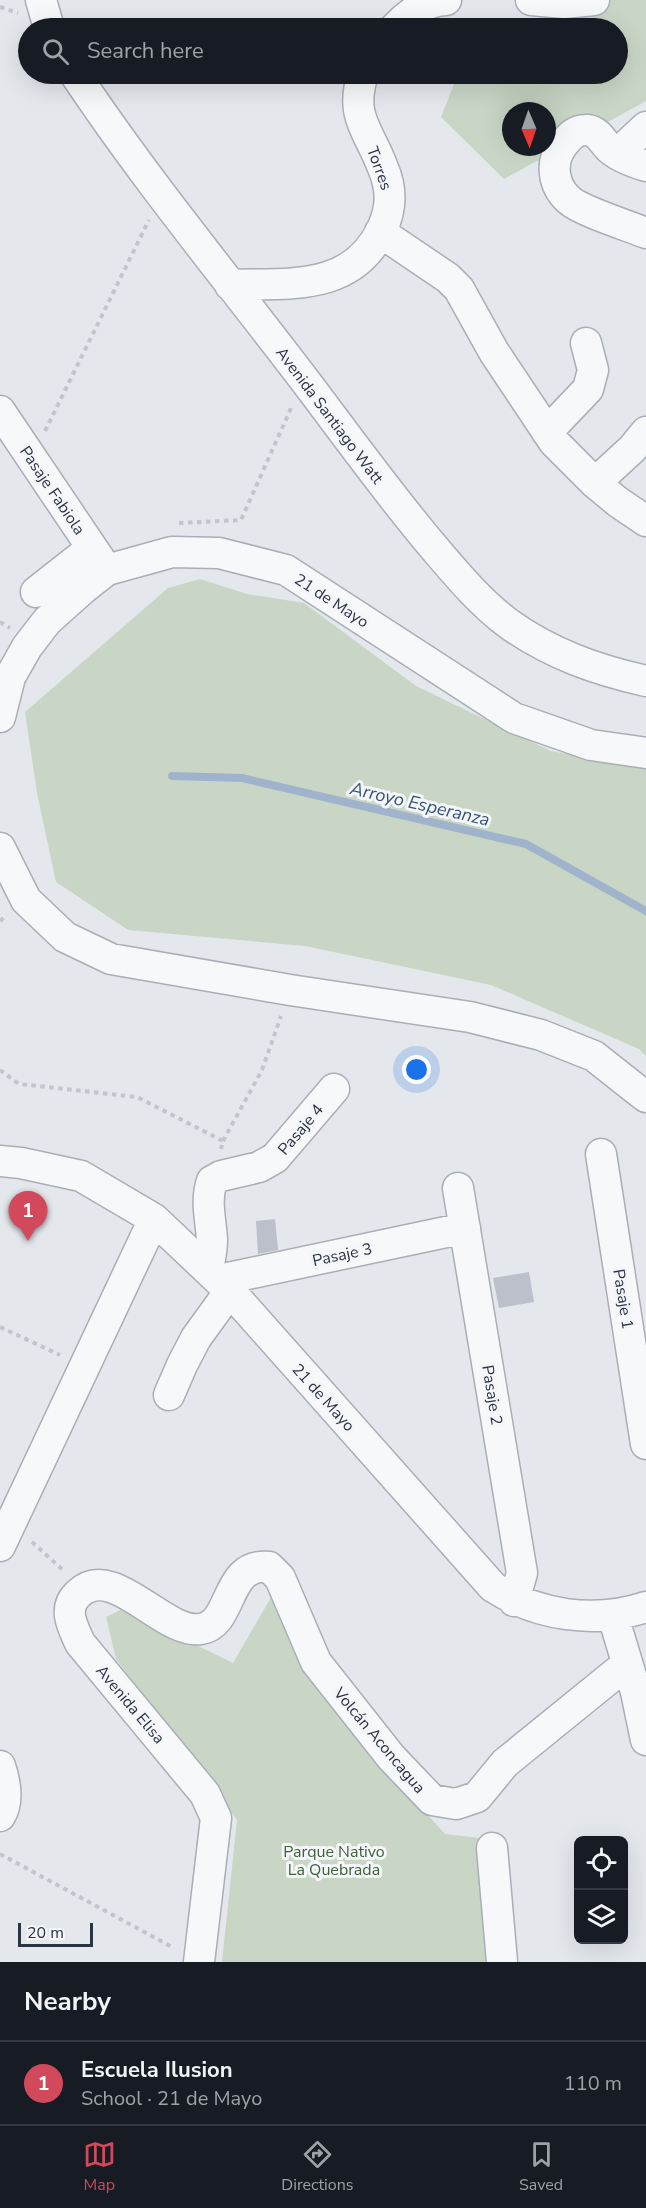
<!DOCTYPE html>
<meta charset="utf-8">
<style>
:root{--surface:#171b24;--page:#20242c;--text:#f1f3f6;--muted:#9ea1a6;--line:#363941;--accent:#d1495b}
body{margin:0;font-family:"Nunito Sans",sans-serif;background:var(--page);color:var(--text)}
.controls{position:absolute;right:18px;bottom:18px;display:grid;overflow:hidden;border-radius:9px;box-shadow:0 6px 24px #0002}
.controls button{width:54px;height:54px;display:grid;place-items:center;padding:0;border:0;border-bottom:2px solid var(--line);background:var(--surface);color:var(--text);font:30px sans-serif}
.compass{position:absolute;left:502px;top:102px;width:54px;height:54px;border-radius:50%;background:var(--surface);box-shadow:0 6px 24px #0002;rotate:178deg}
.scale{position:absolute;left:18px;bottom:15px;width:75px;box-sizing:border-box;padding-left:6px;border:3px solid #2b3445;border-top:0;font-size:16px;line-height:21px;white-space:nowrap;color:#2b3445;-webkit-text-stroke:4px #f4f6f9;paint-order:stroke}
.you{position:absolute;left:417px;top:1070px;width:21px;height:21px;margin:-15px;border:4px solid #fff;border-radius:50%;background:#1a73e8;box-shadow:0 0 0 9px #1a73e833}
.badge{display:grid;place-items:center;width:39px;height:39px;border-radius:50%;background:var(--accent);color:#fff;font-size:20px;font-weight:700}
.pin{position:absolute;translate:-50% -50px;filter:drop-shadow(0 2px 3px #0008)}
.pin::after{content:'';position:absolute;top:32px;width:21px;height:18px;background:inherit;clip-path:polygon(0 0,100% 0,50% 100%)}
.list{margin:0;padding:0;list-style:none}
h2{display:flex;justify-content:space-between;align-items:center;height:78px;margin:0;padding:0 24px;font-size:26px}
h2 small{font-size:20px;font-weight:400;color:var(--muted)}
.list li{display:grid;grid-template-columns:39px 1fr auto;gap:18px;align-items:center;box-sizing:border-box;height:84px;padding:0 24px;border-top:2px solid var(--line)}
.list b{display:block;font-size:22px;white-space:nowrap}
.list p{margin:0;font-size:20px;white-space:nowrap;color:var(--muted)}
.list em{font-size:20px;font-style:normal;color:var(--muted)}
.icon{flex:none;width:33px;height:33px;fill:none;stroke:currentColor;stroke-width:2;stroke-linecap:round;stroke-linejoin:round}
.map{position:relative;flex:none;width:646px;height:1962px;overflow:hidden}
.search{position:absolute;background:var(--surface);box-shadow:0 6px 24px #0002;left:18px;right:18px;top:18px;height:66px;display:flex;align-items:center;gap:15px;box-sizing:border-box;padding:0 21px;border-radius:33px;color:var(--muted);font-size:22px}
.sheet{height:162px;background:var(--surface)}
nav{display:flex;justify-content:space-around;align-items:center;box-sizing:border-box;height:84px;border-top:2px solid var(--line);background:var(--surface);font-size:16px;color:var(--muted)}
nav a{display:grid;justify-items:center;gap:3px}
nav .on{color:var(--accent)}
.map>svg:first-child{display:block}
.green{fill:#c9d6c5;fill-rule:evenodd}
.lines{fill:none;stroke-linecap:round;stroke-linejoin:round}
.stream{stroke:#9fb4cc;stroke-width:8}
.building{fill:#bbc0ca}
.minor-casing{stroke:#a9aeb7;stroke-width:33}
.path{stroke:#c2c5cb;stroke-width:4;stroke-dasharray:4.5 4.5;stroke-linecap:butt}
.minor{stroke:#f7f8fa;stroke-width:30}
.labels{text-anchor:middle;stroke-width:6;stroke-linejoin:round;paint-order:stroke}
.street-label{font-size:16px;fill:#2b3445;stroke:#f4f6f9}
.park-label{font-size:16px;fill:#3f6138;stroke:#f4f6f9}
.water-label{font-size:18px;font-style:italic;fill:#34527a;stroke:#f4f6f9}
</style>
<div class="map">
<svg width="646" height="1962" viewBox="0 0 646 1962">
<rect width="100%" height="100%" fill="#e4e7ec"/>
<!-- green -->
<path class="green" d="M610,0h36v101l-142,78 -63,-62 17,-43h160v-46h-85l69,-19zM511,111h36v36h-36z
M200,579l47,15 57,9 112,83 135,65 95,17v288l-7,-7 -148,-64 -186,-39 -177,-16 -72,-48 -19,-89 -12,-81 143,-124z
M273,1594l101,161 71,79 35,4 8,124h-266l15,-142 -121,-161 -10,-42 16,-8 111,54z"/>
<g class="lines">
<!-- stream -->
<path class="stream" d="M172,776l70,2 284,66 120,67"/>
</g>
<!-- building -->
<path class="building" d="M275,1219l3,31 -20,4 -2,-33z
M529,1272l5,30 -35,6 -6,-30z"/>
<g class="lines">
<!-- minor casing -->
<g class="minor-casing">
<path id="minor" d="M41,0l8,28
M531,0l33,3 30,-3
M395,28c13,-14 31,-27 51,-28
M75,74c70,105 151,203 228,304 44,58 86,117 133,172 23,27 45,53 73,74 42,30 88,46 137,57
M617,154l29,-27
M646,166c-13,-4 -27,-9 -37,-18 -7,-7 -10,-16 -21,-18 -13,-1 -19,7 -26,16 -12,17 -9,40 7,54 12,11 60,26 77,33
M380,232l68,46 11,11 35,63 60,90 41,41 23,19 28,19
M230,285c59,-2 122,7 152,-56 10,-21 10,-40 1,-61 -14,-38 -34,-51 -20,-94
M0,411l107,159
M547,432l41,-43 5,-19 -7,-27
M595,483l37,-34 14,-17
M36,592l56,-44
M0,717l10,-40 17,-30 20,-26 37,-33 23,-18 65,-18 47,1 67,17 228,148 77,27 55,8
M0,848l26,52 39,37 46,22 179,31 180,27 71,18 53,21 52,41
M601,1154l45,290
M0,1161l21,2 60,13 73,43 76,72 263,296c45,29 102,37 153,20
M458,1188l64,385 -8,28
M208,1269c2,-10 4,-19 4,-29 -1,-20 -7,-39 0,-59l9,-5 38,-9 16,-9 59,-69
M219,1280l246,-52
M169,1395l13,-30 14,-27 34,-47
M0,1546l154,-327
M613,1616l23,76 10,48
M0,1766c5,15 9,36 0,50
M492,1848l10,114
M199,1962l17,-144 -11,-24 -125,-151c-7,-16 -18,-34 -2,-49 35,-34 85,41 123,35 33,-5 23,-67 68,-62l11,11 36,84 75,95 41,43 24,4 21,-7 28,-34 122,-99"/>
</g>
<!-- path -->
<path class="path" d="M0,7l18,6
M45,431l104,-211
M179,523l62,-3 51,-114
M0,622l10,6
M0,921l7,-6
M0,1070l19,14 118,13 86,44 -2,8
M223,1141l39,-71 19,-54
M0,1327l60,28
M32,1542l32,29
M0,1854l174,94"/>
<!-- minor -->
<use href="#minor" class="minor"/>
</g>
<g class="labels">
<!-- street labels -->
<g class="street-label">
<text transform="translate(380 168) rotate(70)" y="6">Torres</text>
<text transform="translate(330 415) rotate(53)" y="6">Avenida Santiago Watt</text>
<text transform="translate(53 490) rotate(56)" y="6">Pasaje Fabiola</text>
<text transform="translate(332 600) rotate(33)" y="6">21 de Mayo</text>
<text transform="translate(300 1129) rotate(-50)" y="6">Pasaje 4</text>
<text transform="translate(342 1254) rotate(-12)" y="6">Pasaje 3</text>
<text transform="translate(624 1299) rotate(81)" y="6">Pasaje 1</text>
<text transform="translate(493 1395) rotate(81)" y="6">Pasaje 2</text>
<text transform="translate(324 1397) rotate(48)" y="6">21 de Mayo</text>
<text transform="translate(131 1704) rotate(50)" y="6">Avenida Elisa</text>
<text transform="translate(380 1740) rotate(50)" y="6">Volcán Aconcagua</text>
</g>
<!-- park labels -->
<g class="park-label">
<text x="334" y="1857">Parque Nativo<tspan x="334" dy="18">La Quebrada</tspan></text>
</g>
<!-- water labels -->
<g class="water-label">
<text transform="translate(420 804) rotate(13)" y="6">Arroyo Esperanza</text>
</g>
</g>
</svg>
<div class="controls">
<button><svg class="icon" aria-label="locate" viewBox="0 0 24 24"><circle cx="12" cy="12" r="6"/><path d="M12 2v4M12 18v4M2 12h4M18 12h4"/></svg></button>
<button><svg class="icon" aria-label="layers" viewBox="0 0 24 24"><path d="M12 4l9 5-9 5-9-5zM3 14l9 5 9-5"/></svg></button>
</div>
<svg class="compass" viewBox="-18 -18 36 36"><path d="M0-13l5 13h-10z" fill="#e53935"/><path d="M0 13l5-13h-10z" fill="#9ea1a6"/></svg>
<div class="scale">20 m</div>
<div class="you"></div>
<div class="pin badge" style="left:28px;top:1241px">1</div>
<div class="search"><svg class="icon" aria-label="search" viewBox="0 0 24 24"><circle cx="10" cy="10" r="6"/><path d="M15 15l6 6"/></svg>Search here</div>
</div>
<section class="sheet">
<h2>Nearby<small></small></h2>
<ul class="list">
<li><span class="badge">1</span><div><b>Escuela Ilusion</b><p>School · 21 de Mayo</p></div><em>110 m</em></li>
</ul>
</section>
<nav>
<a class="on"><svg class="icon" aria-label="map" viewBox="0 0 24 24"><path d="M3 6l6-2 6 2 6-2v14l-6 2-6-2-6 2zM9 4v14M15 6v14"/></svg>Map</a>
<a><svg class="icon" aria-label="directions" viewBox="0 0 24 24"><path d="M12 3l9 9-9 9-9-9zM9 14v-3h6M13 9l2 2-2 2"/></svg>Directions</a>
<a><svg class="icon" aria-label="saved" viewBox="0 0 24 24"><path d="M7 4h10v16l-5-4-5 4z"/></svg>Saved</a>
</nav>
